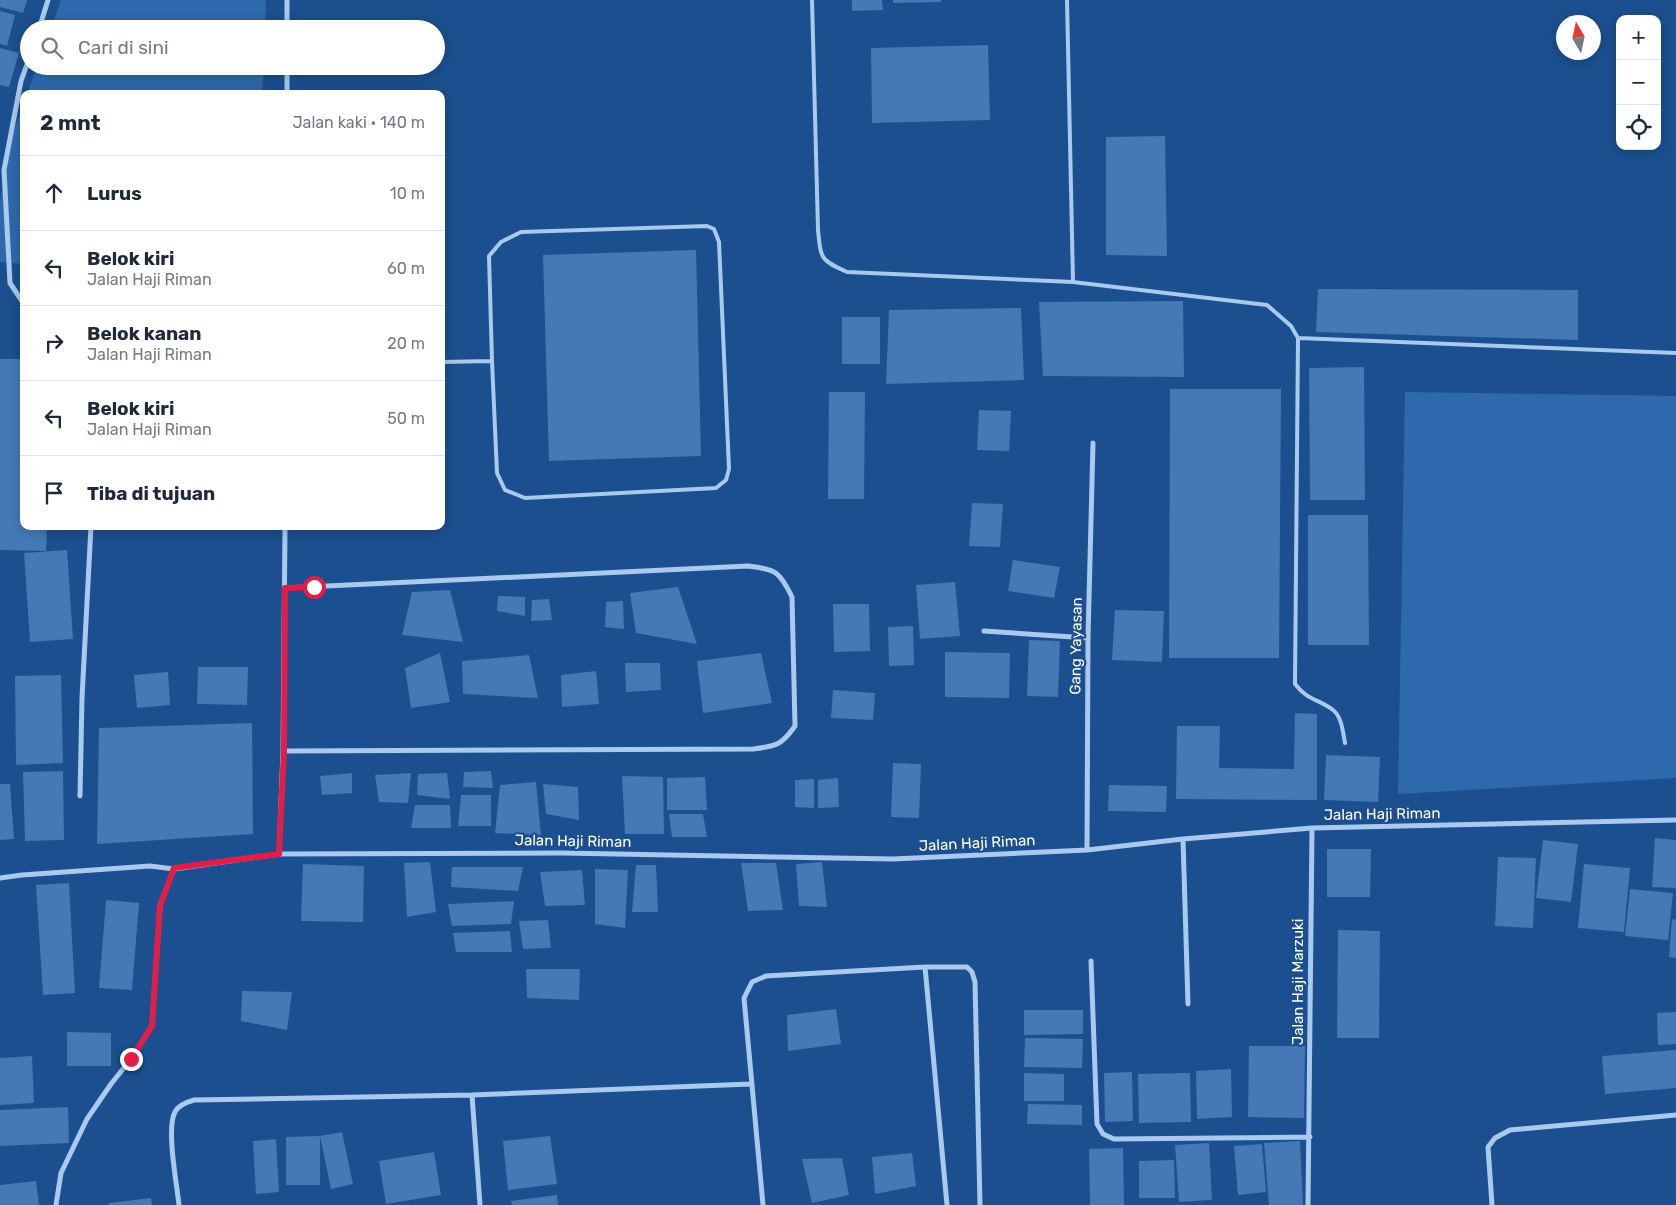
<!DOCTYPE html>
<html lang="id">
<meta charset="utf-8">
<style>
:root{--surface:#fff;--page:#f6f6f7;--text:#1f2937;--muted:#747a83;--line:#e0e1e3}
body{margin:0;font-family:Rubik,sans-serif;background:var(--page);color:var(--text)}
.controls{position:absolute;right:15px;top:15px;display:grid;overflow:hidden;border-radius:10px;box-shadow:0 2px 12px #0003}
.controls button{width:45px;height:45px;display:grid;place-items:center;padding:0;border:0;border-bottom:1px solid var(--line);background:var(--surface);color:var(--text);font:25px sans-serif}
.compass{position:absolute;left:1556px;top:15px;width:45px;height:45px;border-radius:50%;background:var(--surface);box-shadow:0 2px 12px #0003;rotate:351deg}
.stop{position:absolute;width:15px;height:15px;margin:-11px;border:4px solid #e11d48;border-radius:50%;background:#fff}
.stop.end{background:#e11d48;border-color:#fff;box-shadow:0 1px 5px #0008}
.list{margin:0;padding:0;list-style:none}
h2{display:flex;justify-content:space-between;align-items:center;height:65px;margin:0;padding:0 20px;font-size:21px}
h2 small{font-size:16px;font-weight:400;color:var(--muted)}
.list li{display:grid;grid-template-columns:32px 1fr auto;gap:15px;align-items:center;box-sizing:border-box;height:75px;padding:0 20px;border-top:1px solid var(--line)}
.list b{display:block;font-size:19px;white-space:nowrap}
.list p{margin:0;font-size:16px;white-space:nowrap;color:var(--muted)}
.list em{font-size:16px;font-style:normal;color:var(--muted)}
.icon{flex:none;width:28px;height:28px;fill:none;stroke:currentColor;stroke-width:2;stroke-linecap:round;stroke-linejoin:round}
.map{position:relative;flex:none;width:1676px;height:1205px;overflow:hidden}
.search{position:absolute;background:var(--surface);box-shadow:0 2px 12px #0003;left:20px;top:20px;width:425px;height:55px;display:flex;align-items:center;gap:12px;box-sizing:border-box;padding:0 18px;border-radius:28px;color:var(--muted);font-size:19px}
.panel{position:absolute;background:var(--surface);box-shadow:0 2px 12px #0003;left:20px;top:90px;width:425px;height:440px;border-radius:10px}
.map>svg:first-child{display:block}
.green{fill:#2e69ad}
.building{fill:#4478b7}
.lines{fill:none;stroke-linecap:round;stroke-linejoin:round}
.lane{stroke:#a9c9ee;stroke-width:4}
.street{stroke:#a9c9ee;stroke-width:5}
.route{stroke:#e11d48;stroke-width:6}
.labels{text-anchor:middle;stroke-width:4.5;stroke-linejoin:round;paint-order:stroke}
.street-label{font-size:15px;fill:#fff;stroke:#1b4f8f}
</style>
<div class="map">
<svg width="1676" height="1205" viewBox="0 0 1676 1205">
<rect width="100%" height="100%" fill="#1b4f8f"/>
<!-- green -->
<path class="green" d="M61,0h205l-1,29h-214z
M37,66h227l-2,28h-235z
M24,102v162l-24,-2v-60l10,-61z
M1405,392l271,4v382l-278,16z"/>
<!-- building -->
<path class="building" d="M0,0h27l-4,13 -23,-6z
M852,0h30l1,10 -31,1z
M893,0h48v2l-48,1z
M0,11l15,4 -8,31 -7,-2z
M988,45l2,75 -118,3 -1,-75z
M0,48l19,5 -10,34 -9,-2z
M1165,136l2,120 -61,-1v-118z
M696,250l5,206 -152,5 -6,-206z
M1318,289l260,1v50l-262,-8z
M1183,301l1,76 -141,-1 -4,-74z
M1021,308l3,72 -138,4 3,-74z
M842,317h38v47h-38z
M0,359h24v167h23l-1,25 -46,-1z
M1364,367l1,133h-55l-1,-132z
M1170,389h111l-2,269h-110z
M829,392h36l-1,107h-36z
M979,410l32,1 -2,40 -32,-1z
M972,503l31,1 -3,43 -31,-1z
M1308,515h60l1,130h-61z
M67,550l6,89 -43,3 -6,-89z
M1013,560l47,7 -6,31 -46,-7z
M955,582l5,54 -40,3 -4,-54z
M678,587l19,57 -61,-11 -6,-40z
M450,590l13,52 -61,-7 10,-43z
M498,596l27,1v19l-28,-5z
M549,599l3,21 -21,1 1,-21z
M623,601l1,28 -19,-2 1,-25z
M833,604h36l1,47 -36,1z
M1115,610l49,1 -2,51 -50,-2z
M913,626l1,39 -25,1 -1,-39z
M1029,640l31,1 -2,56 -31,-1z
M945,652l65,1 -1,45 -64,-1z
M440,653l10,49 -39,6 -6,-40z
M761,653l11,50 -69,10 -6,-52z
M529,655l9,43 -75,-4 -1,-33z
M625,663h35l1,27 -35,2z
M198,667h50l-1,38 -50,-1z
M596,671l3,33 -37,3 -1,-32z
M168,672l2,33 -33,3 -3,-33z
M61,675l2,88 -47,2 -1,-89z
M833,690l42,3 -2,27 -42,-2z
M1295,713l22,1v86l-141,-1 1,-73h43l-1,42 75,1z
M252,723l1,111 -156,10 2,-116z
M1326,755l54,2 -2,45 -54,-2z
M893,763l28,1 -2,54 -28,-1z
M63,771l1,69 -39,1 -2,-69z
M491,771l2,17 -30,-1 1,-15z
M352,773v20l-30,2 -2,-19z
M411,773l-3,30 -29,-1 -4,-27z
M447,773l3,26 -33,-4 1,-21z
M622,776l41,1 1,57h-39z
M705,777l2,33h-40v-32z
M838,778l1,29 -21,1v-28z
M814,779v29l-19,-1v-27z
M536,782l5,53 -46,-2 5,-48z
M0,784h10l4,55 -14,1z
M543,784l35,3 1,33 -33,-6z
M1109,785l58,1 -1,26 -58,-1z
M461,795h30v31h-33z
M415,805h35l1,23h-40z
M669,814h34l4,23h-35z
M1655,838l21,2v48l-24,-1z
M1543,840l35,4 -7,58 -35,-4z
M1327,849h44l-1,48h-43z
M1498,857l38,1 -3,70 -38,-2z
M430,862l6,50 -29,5 -3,-54z
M822,862l5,45 -28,-1 -3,-42z
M741,863h35l7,47 -35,1z
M303,864l61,2 -1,56 -62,-1z
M1584,864l46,4 -6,64 -46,-4z
M636,865h20l2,47h-26z
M452,867h71l-5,24 -67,-4z
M595,869l33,1 -3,58 -30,-4z
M582,870l3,35 -40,1 -5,-34z
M69,883l6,110 -32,2 -7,-110z
M1630,889l43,4 -5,47 -43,-4z
M106,900l33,3 -7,87 -33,-2z
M514,901l-3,23 -59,2 -4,-22z
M1672,919l4,1v38l-7,-1z
M548,920l3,28 -28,1 -4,-28z
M1338,930l42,1 -1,107h-42z
M510,931l2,21h-56l-3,-19z
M526,969h54l-1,31 -52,-2z
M242,991l50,1 -5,38 -46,-9z
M836,1009l5,35 -53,7 -1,-36z
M1024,1010h59v24l-59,1z
M1676,1012v32l-18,1 -1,-32z
M67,1032l44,1v33h-44z
M1025,1038l58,1 -1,29 -58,-1z
M1249,1046h56l-1,72 -56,-1z
M1676,1050v38l-71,6 -3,-38z
M32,1056l2,47 -34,2v-47z
M1231,1069l1,48 -35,2 -1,-48z
M1132,1072l1,49 -28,1 -1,-49z
M1024,1073l40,1v27h-40z
M1190,1073l1,49 -52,1 -1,-49z
M1028,1104l54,1v20l-55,-1z
M68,1107l1,36 -69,3v-36z
M342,1132l11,52 -22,5 -11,-53z
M320,1136v49h-34v-48z
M550,1136l7,48 -49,6 -5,-49z
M276,1139l3,53 -23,2 -3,-53z
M1300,1141l3,64h-34l-5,-62z
M1209,1143l3,57 -33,2 -4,-57z
M1262,1144l4,48 -28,3 -4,-49z
M1123,1148l1,57h-34l-1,-56z
M434,1152l7,43 -55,9 -7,-43z
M912,1153l4,33 -41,8 -3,-37z
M842,1158l7,37 -37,8 -10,-44z
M1174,1160l1,38h-36v-37z
M36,1181l3,24h-39v-20z
M557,1195l1,10h-46l-1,-4z
M151,1198l1,7h-43v-2z"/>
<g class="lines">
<!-- lane -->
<path class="lane" d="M812,0l6,230c3,29 2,30 29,42l226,10 194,23 24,21 7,12 378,15
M1067,0l6,282
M1298,338l-3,346c13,17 24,15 38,26 9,7 10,23 12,33
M441,362l51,-1 -3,-105 12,-14 20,-10 186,-6 7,3 5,13 10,227 -3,11 -10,8 -191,10 -20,-8 -8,-17 -5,-112"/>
<!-- street -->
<path class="street" d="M287,0v29
M39,29l9,-29
M287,94v-28
M24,304l-14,-21 -6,-113 17,-89 8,-22
M984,631l104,7
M283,751l470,-2c23,-3 28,-3 42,-23l-3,-129c-12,-25 -16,-28 -44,-31l-463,22
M80,796l2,-98 9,-172
M1183,839l5,165
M1087,850l1,-212 5,-195
M279,854l283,-1 331,6 194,-9 96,-11 129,-11 364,-8
M0,878l22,-3 128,-9 24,3
M1091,961l6,163 6,10 11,5 196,-2
M925,967l22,238
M472,1095l8,110
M56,1205l5,-32 26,-54 24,-35 20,-25 21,-33 8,-121 14,-36 105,-15 4,-103 2,-225
M179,1205c-2,-20 -13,-77 -4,-93 3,-7 12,-10 19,-12l278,-5 279,-11
M763,1205l-19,-207 8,-16 14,-6 159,-9h42l5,5 3,10 5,223
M1308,1205l4,-377
M1492,1205l-4,-58 7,-9 15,-8 166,-15"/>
</g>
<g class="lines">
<!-- route -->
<path class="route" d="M131,1059l21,-33 8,-120 14,-38 105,-14 5,-103 1,-163 29,-1"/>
</g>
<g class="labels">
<!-- street labels -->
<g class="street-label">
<text transform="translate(1076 646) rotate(-89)" y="5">Gang Yayasan</text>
<text transform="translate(1382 814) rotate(-1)" y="5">Jalan Haji Riman</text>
<text transform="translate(573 841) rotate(1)" y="5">Jalan Haji Riman</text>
<text transform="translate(977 843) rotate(-3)" y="5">Jalan Haji Riman</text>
<text transform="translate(1298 982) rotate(-90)" y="5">Jalan Haji Marzuki</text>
</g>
</g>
</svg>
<div class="controls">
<button>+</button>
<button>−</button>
<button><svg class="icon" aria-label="locate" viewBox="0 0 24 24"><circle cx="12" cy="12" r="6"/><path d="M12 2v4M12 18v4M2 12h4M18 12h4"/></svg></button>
</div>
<svg class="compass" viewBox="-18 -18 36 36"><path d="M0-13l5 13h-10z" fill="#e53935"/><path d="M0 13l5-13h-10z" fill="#747a83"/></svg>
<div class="stop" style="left:314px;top:587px"></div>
<div class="stop end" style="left:131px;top:1059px"></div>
<div class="search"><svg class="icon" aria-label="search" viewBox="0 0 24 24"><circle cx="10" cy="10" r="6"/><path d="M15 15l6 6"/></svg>Cari di sini</div>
<section class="panel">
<h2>2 mnt<small>Jalan kaki · 140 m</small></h2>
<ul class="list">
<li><svg class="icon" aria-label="ahead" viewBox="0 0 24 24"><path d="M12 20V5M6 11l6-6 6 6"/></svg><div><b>Lurus</b></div><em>10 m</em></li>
<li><svg class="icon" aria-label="left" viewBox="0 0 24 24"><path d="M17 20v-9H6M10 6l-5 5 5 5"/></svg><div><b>Belok kiri</b><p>Jalan Haji Riman</p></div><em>60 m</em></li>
<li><svg class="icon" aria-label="right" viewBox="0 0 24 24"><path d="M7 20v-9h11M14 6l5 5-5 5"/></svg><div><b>Belok kanan</b><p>Jalan Haji Riman</p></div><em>20 m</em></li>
<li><svg class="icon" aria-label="left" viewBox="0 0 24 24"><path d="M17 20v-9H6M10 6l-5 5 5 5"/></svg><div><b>Belok kiri</b><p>Jalan Haji Riman</p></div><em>50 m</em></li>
<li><svg class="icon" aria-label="arrive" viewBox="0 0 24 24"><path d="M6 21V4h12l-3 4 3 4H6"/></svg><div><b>Tiba di tujuan</b></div></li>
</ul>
</section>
</div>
